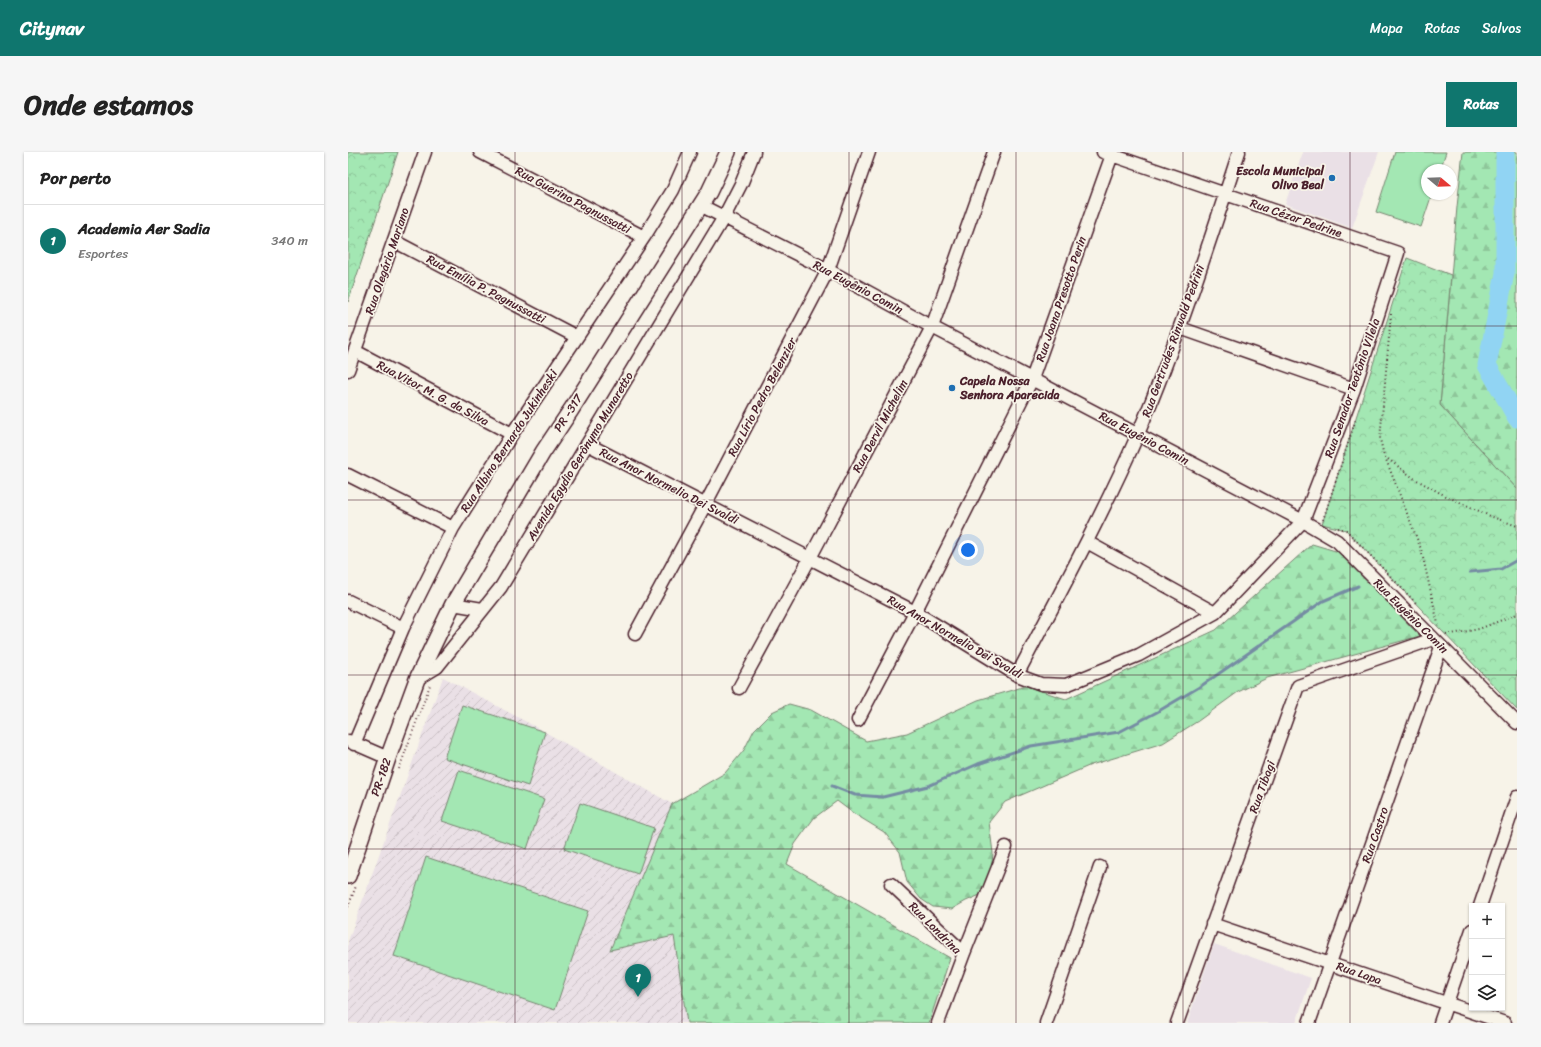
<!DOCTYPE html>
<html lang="pt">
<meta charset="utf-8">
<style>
:root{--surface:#fff;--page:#f6f6f6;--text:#222;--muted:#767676;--line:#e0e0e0;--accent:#0f766e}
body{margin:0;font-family:Sriracha,sans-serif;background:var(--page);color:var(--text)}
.controls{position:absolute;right:12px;bottom:12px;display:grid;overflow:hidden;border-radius:0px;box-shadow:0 1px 3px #0004}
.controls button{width:36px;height:36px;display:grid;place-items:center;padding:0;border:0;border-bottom:1px solid var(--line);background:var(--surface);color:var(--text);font:20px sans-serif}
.compass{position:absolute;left:1073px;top:12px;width:36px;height:36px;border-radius:50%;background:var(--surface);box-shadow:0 1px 3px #0004;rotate:109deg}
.you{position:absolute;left:620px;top:398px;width:14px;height:14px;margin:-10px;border:3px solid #fff;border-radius:50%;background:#1a73e8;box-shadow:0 0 0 6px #1a73e833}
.badge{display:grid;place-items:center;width:26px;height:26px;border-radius:50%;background:var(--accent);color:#fff;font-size:13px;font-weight:700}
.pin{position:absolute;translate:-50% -33px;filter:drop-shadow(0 1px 2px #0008)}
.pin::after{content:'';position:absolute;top:21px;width:14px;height:12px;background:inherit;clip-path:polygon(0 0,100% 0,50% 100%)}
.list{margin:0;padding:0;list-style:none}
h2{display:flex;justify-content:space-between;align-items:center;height:52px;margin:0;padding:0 16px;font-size:17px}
h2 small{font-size:13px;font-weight:400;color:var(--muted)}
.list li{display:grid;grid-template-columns:26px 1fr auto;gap:12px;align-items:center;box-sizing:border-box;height:72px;padding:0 16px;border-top:1px solid var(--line)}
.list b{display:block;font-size:15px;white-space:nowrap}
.list p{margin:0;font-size:13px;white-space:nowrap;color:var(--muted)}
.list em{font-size:13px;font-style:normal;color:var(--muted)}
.icon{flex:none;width:22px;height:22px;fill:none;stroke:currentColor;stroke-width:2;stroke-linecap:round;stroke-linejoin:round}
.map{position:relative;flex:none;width:1169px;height:871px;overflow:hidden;border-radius:0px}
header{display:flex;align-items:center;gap:24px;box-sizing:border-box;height:56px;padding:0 20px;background:var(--accent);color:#fff}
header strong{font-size:19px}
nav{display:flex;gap:22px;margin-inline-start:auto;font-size:14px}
.intro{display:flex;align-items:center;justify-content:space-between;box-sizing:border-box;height:96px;padding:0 24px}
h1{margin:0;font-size:28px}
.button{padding:10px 18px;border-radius:0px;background:var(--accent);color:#fff;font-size:14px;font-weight:700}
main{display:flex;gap:24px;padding:0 24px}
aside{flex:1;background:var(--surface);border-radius:0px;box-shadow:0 1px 3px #0004}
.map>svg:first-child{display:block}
.built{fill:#eae0e6}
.industrial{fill:url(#industrial-furrows)}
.forest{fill:url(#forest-firs);stroke:#76836f}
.park{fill:url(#park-crowns);stroke:#76836f}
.pitch{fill:#a3e7b3;stroke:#76836f}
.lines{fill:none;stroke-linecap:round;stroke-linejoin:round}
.stream{stroke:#758ca3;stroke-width:3}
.river{stroke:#91d4f3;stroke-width:19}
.minor-casing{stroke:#4a1f2b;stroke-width:15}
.major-casing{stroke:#4a1f2b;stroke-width:18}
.path{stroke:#4a1f2b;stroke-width:2;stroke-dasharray:1 3;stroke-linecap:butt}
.minor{stroke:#f7f3e8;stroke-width:12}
.major{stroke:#f7f3e8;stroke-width:15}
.grid{fill:none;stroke:#4a1f2b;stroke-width:1;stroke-opacity:0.55}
.poi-dot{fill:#1f6fb2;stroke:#f7f3e8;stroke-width:1.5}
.labels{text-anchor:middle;stroke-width:3.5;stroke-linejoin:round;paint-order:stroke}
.poi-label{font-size:12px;font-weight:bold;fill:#4a1f2b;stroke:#f7f3e8;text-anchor:end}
.street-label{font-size:12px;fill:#4a1f2b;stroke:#f7f3e8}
</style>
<header>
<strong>Citynav</strong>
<nav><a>Mapa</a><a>Rotas</a><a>Salvos</a></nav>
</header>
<div class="intro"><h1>Onde estamos</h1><a class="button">Rotas</a></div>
<main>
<aside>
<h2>Por perto<small></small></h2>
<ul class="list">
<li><span class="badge">1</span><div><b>Academia Aer Sadia</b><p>Esportes</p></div><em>340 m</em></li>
</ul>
</aside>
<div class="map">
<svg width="1169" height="871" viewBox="0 0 1169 871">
<defs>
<pattern id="industrial-furrows" width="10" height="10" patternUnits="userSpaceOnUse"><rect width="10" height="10" fill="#eae0e6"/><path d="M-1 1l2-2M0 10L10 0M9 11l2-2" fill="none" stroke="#cac0c5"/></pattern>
<pattern id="forest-firs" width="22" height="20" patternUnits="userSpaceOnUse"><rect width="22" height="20" fill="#a3e7b3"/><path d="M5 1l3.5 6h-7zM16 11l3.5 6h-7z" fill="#8ec69a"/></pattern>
<pattern id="park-crowns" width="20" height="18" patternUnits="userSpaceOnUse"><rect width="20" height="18" fill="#a3e7b3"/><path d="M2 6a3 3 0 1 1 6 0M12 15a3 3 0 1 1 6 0" fill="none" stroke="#8ec69a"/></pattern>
</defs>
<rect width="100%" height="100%" fill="#f7f3e8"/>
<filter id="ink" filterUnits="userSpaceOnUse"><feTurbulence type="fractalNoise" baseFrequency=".025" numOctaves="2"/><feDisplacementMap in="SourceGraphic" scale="8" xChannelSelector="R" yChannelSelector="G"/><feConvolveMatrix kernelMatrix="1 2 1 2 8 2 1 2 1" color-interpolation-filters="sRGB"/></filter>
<g filter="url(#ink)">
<!-- built -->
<path class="built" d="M955,0h76l-27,76 -67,-24z
M866,792l97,34 -15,45h-109z"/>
<!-- industrial -->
<path class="industrial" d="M95,525l102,55 127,72 -62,145 64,-13 13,87h-339v-82z"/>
<!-- forest -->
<path class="forest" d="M1115,0h54v337l-77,-84 17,-198z
M964,392l27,8 81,84 -153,42 -29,14 -40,29 -35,22 -72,22 -86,37 -16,20 4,31 -2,19 -11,23 -14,6 -14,8 -19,-2 -12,-8 -14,-17 -7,-30 -16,-20 -31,-19 -16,-12 -23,17 -19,26 -8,20 163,94 -21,65h-242l-13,-87 -64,14 62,-146 53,-31 19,-23 10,-20 18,-18 17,-8 22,6 55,31 41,-8 71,-33 48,-14 40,13 150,-69z"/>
<!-- park -->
<path class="park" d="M0,0h50l-50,150z
M1059,106l44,17 -11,130 77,84v221l-171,-180 -24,-6z"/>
<!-- pitch -->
<path class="pitch" d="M1047,0h51l-6,18h-13v24h5l-11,33 -45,-15z
M114,553l83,27 -17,54 -84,-28z
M111,618l85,29 -17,50 -85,-28z
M232,651l74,25 -16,46 -74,-25z
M78,705l162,54 -33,99 -161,-54z"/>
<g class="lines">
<!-- stream -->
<path class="stream" d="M1122,420l31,-3 16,-9
M484,634l23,9 28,2 45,-11 50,-22 53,-18 88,-14 38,-20 44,-26 122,-85 35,-15"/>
<!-- river -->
<path class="river" d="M1157,0v121l-18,92 30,53"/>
<!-- minor casing -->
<g class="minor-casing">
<path id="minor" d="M132,0l164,85
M352,53l128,65 104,57 371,194 34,20 180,182
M46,89l183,96
M832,176l174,61
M7,199l157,83
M0,218l77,-218
M239,292l328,168 102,63 24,9 25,1 73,-30 76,-42 88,-92 51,-132 44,-136 -295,-101
M0,323l105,53
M739,390l128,71
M0,449l55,27
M105,452l29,5
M287,482l70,-129 123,-235 41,-118
M669,523c42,-80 85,-159 121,-241 39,-92 70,-187 101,-282
M69,527l20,-12 64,-80 223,-370 18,-35 12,-30
M391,536l71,-130 122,-231 62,-175
M510,568l57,-108 117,-233 81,-227
M1,589l39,17
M6,592l49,-116 50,-100 59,-94 132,-197 29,-47 17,-38
M543,732l73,69 -26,70
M1132,754l37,-109
M864,772l293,99
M616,801l42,-106
M698,871l54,-156
M829,871l121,-337 135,-47
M961,871l132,-376
M1092,871l32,-93"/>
</g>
<!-- major casing -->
<g class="major-casing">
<path id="major" d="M0,724l40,-118 29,-79 36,-75 90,-152 28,-42 138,-218 19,-40"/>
</g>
<!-- path -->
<path class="path" d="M1043,162l-11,125 4,17 31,23 29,16 46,21 27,10
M1037,305l36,92 18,79
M975,368l33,-101
M990,376l8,2 70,73
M1098,483l33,-6 38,-15
M51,617l31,-84
M0,755l8,-21"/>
<!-- minor -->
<use href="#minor" class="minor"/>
<!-- major -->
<use href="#major" class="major"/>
</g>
</g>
<!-- grid -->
<path class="grid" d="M167,0v871M334,0v871M501,0v871M668,0v871M835,0v871M1002,0v871M0,174h1169M0,348h1169M0,523h1169M0,697h1169"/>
<!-- markers -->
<g class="poi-dot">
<circle cx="984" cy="26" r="4"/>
<circle cx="604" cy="236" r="4"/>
</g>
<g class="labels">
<!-- poi labels -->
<g class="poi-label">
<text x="976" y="23">Escola Municipal<tspan x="976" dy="14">Olivo Beal</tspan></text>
<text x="612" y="233" text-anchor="start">Capela Nossa<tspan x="612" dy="14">Senhora Aparecida</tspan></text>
</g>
<!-- street labels -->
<g class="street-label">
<text transform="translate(225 48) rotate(28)" y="4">Rua Guerino Pagnussatti</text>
<text transform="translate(948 66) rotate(19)" y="4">Rua Cézar Pedrine</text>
<text transform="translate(39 109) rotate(-71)" y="4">Rua Olegário Mariano</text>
<text transform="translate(510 135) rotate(28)" y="4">Rua Eugênio Comin</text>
<text transform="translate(138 137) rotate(28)" y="4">Rua Emília P. Pagnussatti</text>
<text transform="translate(713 147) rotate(-71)" y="4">Rua Joana Presotto Perin</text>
<text transform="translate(825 189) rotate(-70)" y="4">Rua Gertrudes Rinwald Pedrini</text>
<text transform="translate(1004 236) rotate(-71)" y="4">Rua Senador Teotônio Vilela</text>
<text transform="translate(85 241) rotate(28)" y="4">Rua Vitor M. G. da Silva</text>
<text transform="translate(414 245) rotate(-62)" y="4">Rua Lírio Pedro Belenzier</text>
<text transform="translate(220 261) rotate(-57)" y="4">PR -317</text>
<text transform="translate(532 274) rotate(-62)" y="4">Rua Dervil Michelim</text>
<text transform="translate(796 286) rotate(28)" y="4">Rua Eugênio Comin</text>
<text transform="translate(161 289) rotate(-57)" y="4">Rua Albino Bernardo Jukinheski</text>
<text transform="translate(232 304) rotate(-59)" y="4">Avenida Egydio Gerônymo Munaretto</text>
<text transform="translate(321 334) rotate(27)" y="4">Rua Anor Normelio Dei Svaldi</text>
<text transform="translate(1063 464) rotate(45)" y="4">Rua Eugênio Comin</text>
<text transform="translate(607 485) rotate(30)" y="4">Rua Anor Normelio Dei Svaldi</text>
<text transform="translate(33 625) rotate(-71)" y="4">PR-182</text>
<text transform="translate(914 635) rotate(-70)" y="4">Rua Tibagi</text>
<text transform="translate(1027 683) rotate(-71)" y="4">Rua Castro</text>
<text transform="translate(587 776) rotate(45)" y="4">Rua Londrina</text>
<text transform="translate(1011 821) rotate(19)" y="4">Rua Lapa</text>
</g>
</g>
</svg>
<div class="controls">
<button>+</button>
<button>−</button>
<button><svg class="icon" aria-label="layers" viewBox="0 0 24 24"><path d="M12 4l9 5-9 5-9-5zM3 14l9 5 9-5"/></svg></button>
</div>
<svg class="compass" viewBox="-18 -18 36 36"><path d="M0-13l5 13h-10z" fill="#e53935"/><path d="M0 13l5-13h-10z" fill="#767676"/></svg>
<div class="you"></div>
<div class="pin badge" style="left:290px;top:845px">1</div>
</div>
</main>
